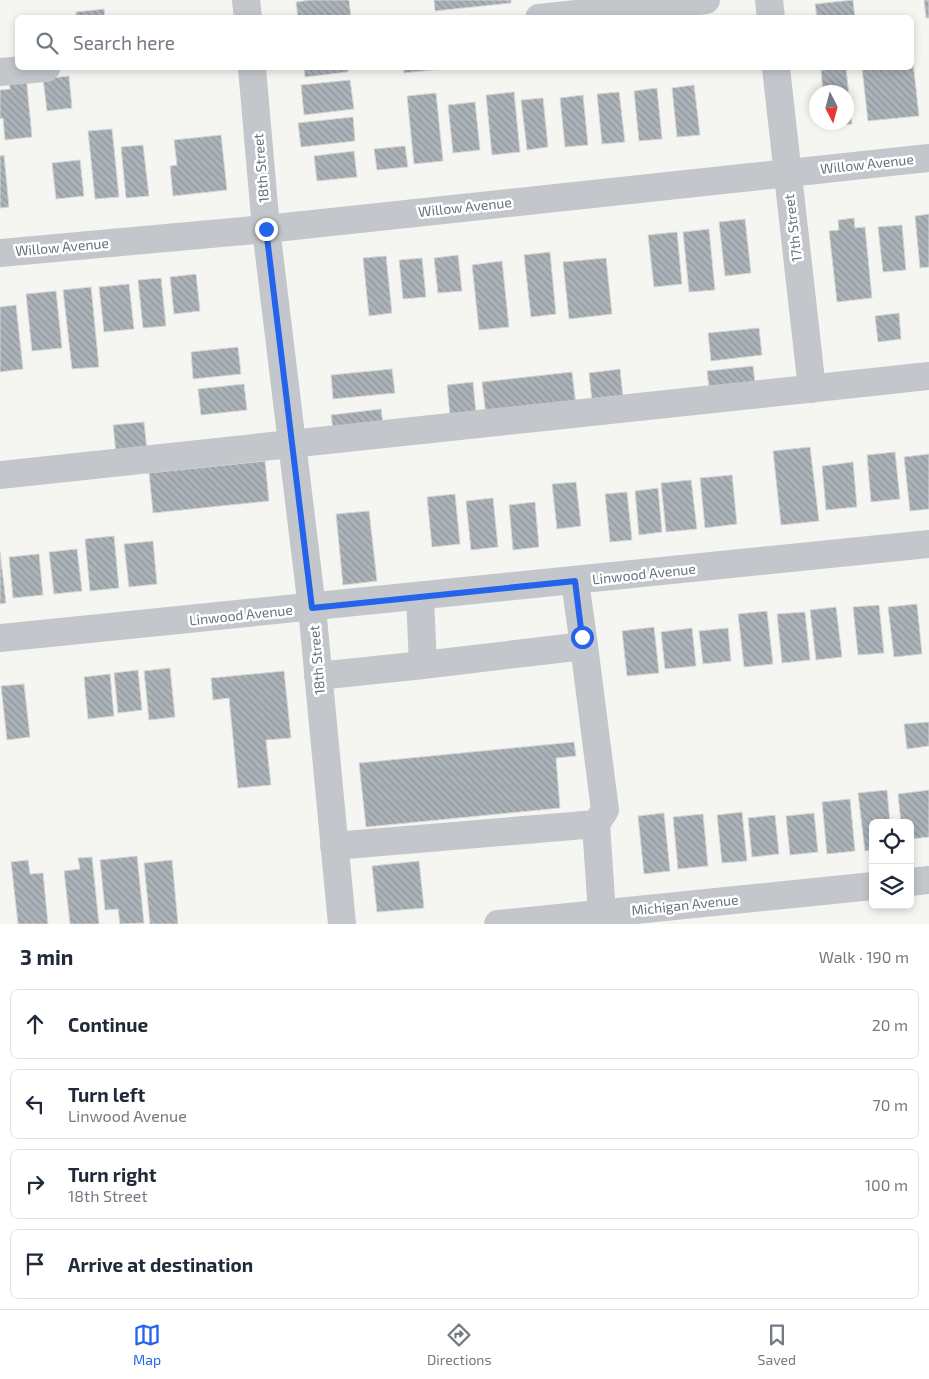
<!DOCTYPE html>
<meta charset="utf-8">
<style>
:root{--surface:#fff;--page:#f6f6f7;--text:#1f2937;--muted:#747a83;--line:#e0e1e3;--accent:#2563eb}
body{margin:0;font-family:"Exo 2",sans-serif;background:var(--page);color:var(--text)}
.controls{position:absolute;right:15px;bottom:15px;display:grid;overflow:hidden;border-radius:8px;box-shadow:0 2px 8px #0003}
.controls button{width:45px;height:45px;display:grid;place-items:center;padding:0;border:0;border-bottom:1px solid var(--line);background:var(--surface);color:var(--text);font:25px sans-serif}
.compass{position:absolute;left:809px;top:85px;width:45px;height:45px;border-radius:50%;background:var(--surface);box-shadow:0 2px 8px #0003;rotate:174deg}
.stop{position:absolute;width:15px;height:15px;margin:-11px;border:4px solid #2563eb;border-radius:50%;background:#fff}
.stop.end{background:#2563eb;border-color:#fff;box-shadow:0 1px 5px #0008}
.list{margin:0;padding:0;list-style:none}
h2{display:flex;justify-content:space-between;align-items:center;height:65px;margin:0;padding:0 20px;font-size:21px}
h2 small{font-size:16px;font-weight:400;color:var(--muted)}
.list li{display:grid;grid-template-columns:32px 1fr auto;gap:15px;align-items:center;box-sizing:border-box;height:70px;margin:0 10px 10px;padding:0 10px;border:1px solid var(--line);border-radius:8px}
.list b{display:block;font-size:19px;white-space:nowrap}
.list p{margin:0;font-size:16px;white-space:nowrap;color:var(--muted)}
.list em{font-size:16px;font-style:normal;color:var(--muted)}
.icon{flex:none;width:28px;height:28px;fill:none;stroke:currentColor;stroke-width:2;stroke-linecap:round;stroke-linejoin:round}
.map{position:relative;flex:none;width:929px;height:924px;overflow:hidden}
.search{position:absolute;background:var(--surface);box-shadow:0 2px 8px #0003;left:15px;right:15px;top:15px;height:55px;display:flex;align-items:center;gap:12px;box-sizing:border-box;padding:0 18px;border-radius:8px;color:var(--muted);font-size:19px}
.sheet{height:385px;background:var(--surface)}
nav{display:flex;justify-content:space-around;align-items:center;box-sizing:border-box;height:70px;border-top:1px solid var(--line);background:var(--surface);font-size:14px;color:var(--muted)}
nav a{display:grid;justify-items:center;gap:2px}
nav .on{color:var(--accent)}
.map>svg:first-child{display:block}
.building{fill:url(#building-back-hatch);stroke:#d7d7d5}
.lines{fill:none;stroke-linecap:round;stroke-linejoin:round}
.minor{stroke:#c3c6ca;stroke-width:28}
.route{stroke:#2563eb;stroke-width:6}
.labels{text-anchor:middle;stroke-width:5;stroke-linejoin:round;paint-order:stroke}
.street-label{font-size:14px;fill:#647383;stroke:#fff}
</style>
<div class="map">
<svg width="929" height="924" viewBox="0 0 929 924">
<defs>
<pattern id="building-back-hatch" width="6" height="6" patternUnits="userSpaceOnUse" patternTransform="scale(1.25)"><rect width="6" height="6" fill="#abb2b8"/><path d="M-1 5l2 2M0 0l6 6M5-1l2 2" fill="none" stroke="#8f959b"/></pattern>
</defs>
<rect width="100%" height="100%" fill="#f5f6f2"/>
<!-- building -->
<path class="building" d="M311,0h38l2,18h-53l-2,-16z
M434,0h77v3l-76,8z
M853,0l2,18h-38l-2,-14z
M924,0h5v18h-3z
M104,9l1,9h-29v-6z
M913,62l6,54 -51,5 -6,-53h50z
M304,68h44v4l-43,5z
M403,68h38v1l-37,4z
M846,68l6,56 -25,2v-4h19v-30h-23l-2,-22z
M26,76l6,61 -27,3 -2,-22 -3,1v-29l10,-1 -1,-12z
M69,76l3,32 -25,3 -4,-32z
M350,80l4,29 -50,6 -3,-30z
M694,85l6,50 -23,2 -5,-49z
M657,88l5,51 -23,2 -5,-50z
M514,92l6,60 -28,3 -6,-60z
M619,92l6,50 -23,2 -5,-50z
M436,93l7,68 -29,3 -7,-68z
M583,95l5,50 -23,2 -5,-49z
M543,98l5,49 -21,3 -6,-50z
M475,102l5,48 -27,3 -5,-48z
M353,117l2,24 -54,6 -3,-24z
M112,129l7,68 -24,2 -7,-68z
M221,135l6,55 -54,6 -3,-30 7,-1 -3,-25z
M143,145l6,51 -23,2 -5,-51z
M405,146l3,21 -31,3 -3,-21z
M354,151l3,26 -40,4 -3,-25z
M4,155l5,52 -9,1v-52z
M80,160l4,36 -28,3 -4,-36z
M929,214v53l-9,1 -5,-52z
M854,218l1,10 10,-1 7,71 -35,4 -8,-71 10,-1 -1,-10z
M745,219l6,54 -26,3 -6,-54z
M902,225l4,45 -23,2 -5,-45z
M709,229l6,61 -26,2 -6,-60z
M677,232l5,52 -28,3 -6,-52z
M550,252l6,62 -25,3 -7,-62z
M458,255l4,36 -24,2 -4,-35z
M386,256l6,57 -23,3 -6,-58z
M422,258l4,39 -23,2 -4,-39z
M606,258l6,56 -43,5 -6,-57z
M502,261l7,66 -30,3 -7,-65z
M196,274l4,37 -26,3 -4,-37z
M161,278l5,48 -23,2 -5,-48z
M129,284l5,45 -30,3 -5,-45z
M91,287l8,80 -27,2 -9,-79z
M56,291l6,57 -30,3 -6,-57z
M16,305l7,64 -23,3v-65z
M899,313l2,26 -23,3 -3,-26z
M759,328l3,27 -51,6 -3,-28z
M238,347l3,27 -48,5 -2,-27z
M753,366l3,25 -46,4 -3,-24z
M392,369l3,24 -62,6 -2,-24z
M620,369l3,29 -31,3 -3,-28z
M572,372l4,33 -90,11 -4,-34z
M473,382l3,32 -26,2 -3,-31z
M244,384l3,26 -46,5 -3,-26z
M381,409l3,23 -50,5 -3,-22z
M144,422l3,28 -31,3 -3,-28z
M810,447l9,74 -38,4 -8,-74z
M895,452l5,47 -29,3 -4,-47z
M929,454v55l-19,2 -6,-54z
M265,461l4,40 -116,12 -4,-40z
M853,462l4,45 -31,3 -4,-44z
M732,475l5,49 -32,4 -5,-50z
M691,480l6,49 -31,3 -5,-49z
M576,482l5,44 -24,3 -5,-45z
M658,488l4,44 -23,3 -4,-44z
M627,492l5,48 -22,2 -5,-48z
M455,494l5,50 -28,3 -5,-50z
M493,498l5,49 -27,3 -5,-49z
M535,502l4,45 -26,3 -4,-45z
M369,511l8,70 -34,4 -7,-71z
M114,536l5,52 -29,3 -5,-52z
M153,541l4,43 -28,3 -5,-43z
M77,549l5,42 -28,3 -5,-42z
M0,552l6,51 -6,1z
M39,554l4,41 -30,3 -4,-41z
M917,604l5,50 -28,3 -6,-50z
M879,605l5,48 -26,2 -5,-48z
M836,607l6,50 -26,3 -6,-50z
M767,611l6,53 -29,3 -6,-53z
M805,612l5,48 -28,3 -5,-49z
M654,627l5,46 -32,3 -5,-45z
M692,628l4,38 -31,3 -4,-37z
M728,628l3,33 -28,3 -4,-33z
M170,668l5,49 -26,3 -5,-49z
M138,670l4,40 -24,3 -4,-40z
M284,671l7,67 -25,2 5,45 -33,3 -9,-90 -16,2 -2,-22z
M110,674l4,42 -26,3 -4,-42z
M24,684l6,53 -23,3 -6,-54z
M929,722v24l-22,3 -3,-25z
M574,742l2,14 -20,2 4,50 -194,19 -7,-64z
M887,790l3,33h-17v27l-8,1 -7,-58z
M929,790v47l-19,2v-16h-9l-3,-29z
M850,799l5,52 -28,3 -5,-52z
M742,812l5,49 -25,2 -5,-48z
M664,813l6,58 -26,3 -6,-58z
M814,813l4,39 -28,3 -4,-39z
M703,814l5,52 -30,3 -5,-52z
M775,815l4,39 -27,3 -4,-39z
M137,856l7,67 -24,1 -2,-15 -13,1 -5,-50z
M92,857l7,67h-29l-6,-53 16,-2 -2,-11z
M28,860l2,14 13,-1 5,51h-30l-7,-62z
M172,860l6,64h-28l-6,-61z
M419,861l5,47 -47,4 -5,-46z"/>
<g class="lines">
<!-- minor -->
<path class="minor" d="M246,0l2,18
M769,0l2,18
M539,18l167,-18
M252,68l14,161 46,379 30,316
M776,68l36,321
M0,72l46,-4
M0,253l266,-24 663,-71
M0,475l929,-99
M0,638l929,-94
M423,665l161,-19 -9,-65
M318,676l105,-11 -3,-68
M596,824l6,90
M334,846l262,-22 9,-14 -21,-164
M910,882l19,-2
M498,924l375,-38"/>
</g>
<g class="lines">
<!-- route -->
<path class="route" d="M266,229l46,379 263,-27 7,56"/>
</g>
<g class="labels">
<!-- street labels -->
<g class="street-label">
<text transform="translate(867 164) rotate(-6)" y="5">Willow Avenue</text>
<text transform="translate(261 168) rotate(-95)" y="5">18th Street</text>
<text transform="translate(465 207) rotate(-6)" y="5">Willow Avenue</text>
<text transform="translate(793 228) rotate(-97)" y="5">17th Street</text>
<text transform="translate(62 247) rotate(-5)" y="5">Willow Avenue</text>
<text transform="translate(644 574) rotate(-6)" y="5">Linwood Avenue</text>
<text transform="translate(241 615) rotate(-6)" y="5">Linwood Avenue</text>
<text transform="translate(317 660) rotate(-95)" y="5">18th Street</text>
<text transform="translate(685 905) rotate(-6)" y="5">Michigan Avenue</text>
</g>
</g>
</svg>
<div class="controls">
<button><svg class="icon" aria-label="locate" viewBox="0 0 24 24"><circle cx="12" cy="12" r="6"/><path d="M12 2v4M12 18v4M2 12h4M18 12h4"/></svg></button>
<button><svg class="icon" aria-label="layers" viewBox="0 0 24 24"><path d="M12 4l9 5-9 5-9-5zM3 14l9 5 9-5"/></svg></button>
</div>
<svg class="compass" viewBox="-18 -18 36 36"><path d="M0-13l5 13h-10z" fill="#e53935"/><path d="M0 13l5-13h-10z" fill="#747a83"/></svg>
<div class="stop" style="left:582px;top:637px"></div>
<div class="stop end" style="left:266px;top:229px"></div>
<div class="search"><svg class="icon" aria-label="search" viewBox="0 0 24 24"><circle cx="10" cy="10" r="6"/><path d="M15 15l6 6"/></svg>Search here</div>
</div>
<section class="sheet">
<h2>3 min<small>Walk · 190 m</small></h2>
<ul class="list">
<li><svg class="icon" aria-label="ahead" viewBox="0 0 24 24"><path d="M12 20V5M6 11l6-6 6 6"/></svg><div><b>Continue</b></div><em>20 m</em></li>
<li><svg class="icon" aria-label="left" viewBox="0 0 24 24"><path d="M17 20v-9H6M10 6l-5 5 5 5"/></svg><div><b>Turn left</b><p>Linwood Avenue</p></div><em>70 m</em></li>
<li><svg class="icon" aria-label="right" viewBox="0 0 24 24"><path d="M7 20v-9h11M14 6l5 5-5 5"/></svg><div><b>Turn right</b><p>18th Street</p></div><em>100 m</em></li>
<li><svg class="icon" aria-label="arrive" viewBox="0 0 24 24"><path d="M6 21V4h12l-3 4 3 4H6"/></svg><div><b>Arrive at destination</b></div></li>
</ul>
</section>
<nav>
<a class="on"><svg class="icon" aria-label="map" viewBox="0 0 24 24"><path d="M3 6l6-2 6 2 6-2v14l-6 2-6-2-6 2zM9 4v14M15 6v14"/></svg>Map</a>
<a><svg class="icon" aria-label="directions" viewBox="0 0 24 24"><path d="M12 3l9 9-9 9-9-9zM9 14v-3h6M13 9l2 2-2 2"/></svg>Directions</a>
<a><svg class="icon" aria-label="saved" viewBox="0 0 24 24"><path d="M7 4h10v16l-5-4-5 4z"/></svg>Saved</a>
</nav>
